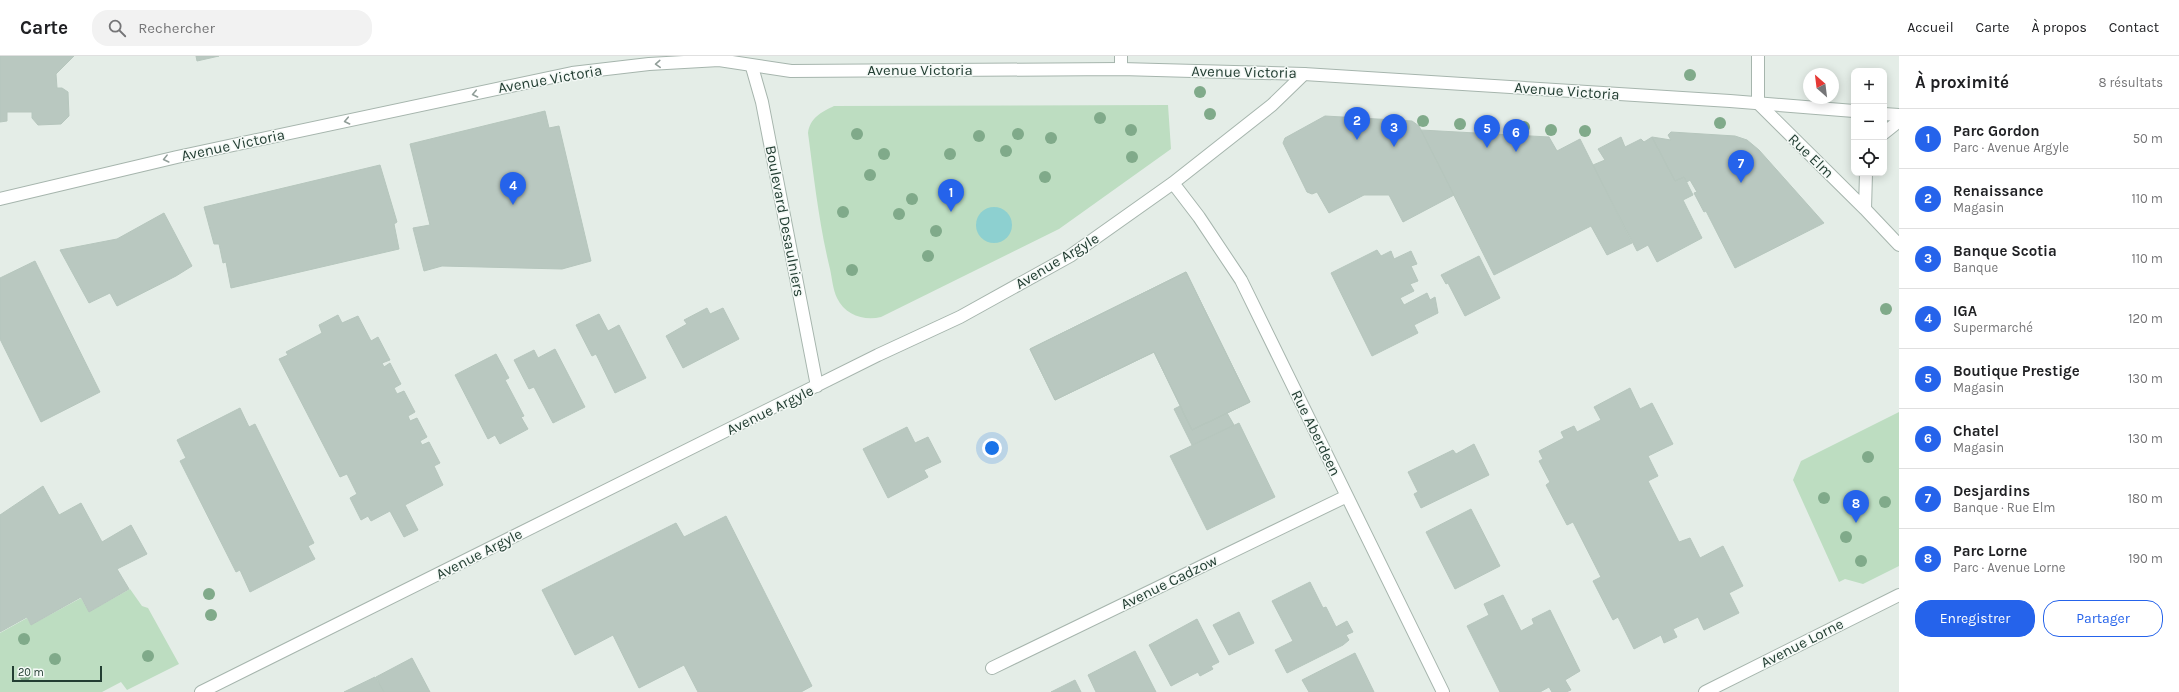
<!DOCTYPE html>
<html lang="fr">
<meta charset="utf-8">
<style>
:root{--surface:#fff;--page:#f2f2f2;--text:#202124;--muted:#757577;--line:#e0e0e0;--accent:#2563eb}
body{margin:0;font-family:Karla,sans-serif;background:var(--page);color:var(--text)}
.controls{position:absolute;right:12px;top:12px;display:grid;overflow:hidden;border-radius:8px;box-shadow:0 2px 10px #0003}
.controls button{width:36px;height:36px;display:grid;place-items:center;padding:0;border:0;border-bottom:1px solid var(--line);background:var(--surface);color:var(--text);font:20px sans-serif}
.compass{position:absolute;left:1803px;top:12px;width:36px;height:36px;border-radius:50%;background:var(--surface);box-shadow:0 2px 10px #0003;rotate:332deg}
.scale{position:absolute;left:12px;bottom:10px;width:90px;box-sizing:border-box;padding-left:4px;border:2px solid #233e33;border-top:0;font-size:11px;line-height:14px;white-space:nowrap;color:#233e33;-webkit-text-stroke:3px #f4f9f6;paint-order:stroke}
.you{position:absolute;left:992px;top:392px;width:14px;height:14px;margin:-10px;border:3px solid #fff;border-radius:50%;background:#1a73e8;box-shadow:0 0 0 6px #1a73e833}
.badge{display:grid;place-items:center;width:26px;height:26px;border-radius:50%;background:var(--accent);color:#fff;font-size:13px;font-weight:700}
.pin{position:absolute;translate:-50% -33px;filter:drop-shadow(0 1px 2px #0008)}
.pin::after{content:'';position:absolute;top:21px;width:14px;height:12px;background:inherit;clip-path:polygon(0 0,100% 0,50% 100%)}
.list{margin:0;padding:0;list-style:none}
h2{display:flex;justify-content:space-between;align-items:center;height:52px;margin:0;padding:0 16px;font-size:17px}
h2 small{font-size:13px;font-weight:400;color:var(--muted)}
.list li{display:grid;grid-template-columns:26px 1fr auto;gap:12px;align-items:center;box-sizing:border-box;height:60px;padding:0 16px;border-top:1px solid var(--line)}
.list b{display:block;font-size:15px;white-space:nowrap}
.list p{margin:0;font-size:13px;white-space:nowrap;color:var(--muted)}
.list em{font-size:13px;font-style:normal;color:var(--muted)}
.actions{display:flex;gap:8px;padding:12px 16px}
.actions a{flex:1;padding:9px 0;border:1px solid var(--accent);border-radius:16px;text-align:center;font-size:14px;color:var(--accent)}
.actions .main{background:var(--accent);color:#fff}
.icon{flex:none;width:22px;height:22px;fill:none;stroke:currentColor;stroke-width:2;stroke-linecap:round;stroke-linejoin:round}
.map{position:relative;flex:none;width:1899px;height:636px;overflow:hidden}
header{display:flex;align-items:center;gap:24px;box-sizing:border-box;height:56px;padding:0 20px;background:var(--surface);border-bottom:1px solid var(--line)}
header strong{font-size:19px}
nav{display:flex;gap:22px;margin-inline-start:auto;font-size:14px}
.search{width:280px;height:36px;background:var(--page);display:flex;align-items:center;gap:10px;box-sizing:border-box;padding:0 14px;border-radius:16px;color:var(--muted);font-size:15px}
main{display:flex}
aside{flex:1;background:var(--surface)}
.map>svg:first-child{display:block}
.green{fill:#bdddc1}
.water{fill:#8dd0d0}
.building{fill:#b9c8c0;stroke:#b6c6bd}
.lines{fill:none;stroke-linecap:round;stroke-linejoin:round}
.minor-casing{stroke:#a6b5ad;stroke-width:14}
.tertiary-casing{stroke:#a6b5ad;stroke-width:14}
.minor{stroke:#fff;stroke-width:12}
.tertiary{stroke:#fff;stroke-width:12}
.tree{fill:#80aa8a}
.oneway{stroke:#919e99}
.labels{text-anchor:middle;stroke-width:3;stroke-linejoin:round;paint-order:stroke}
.street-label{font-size:15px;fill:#233e33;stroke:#f4f9f6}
</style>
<header>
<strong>Carte</strong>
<div class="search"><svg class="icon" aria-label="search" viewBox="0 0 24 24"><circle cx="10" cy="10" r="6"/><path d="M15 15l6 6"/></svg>Rechercher</div>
<nav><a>Accueil</a><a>Carte</a><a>À propos</a><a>Contact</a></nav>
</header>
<main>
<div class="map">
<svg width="1899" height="636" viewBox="0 0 1899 636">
<rect width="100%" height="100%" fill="#e4ede7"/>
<!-- green -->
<path class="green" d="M1168,49l3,44 -112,80 -178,88c-17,4 -36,-2 -44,-19 -4,-8 -5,-20 -7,-29 -11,-45 -16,-91 -22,-136 2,-15 13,-21 26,-27z
M1899,356v154l-36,18 -18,-5 -6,3 -46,-102 8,-19z
M130,533l12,17 6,2 31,56 -52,26 -6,-8 -19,10h-102v-59l27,-15 4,7 50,-27 8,14z"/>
<!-- water -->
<path class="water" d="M976 169a18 18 0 1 1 36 0a18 18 0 1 1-36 0Z"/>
<!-- building -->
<path class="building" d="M0,0h74l-18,18 1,14h5l6,4 1,24 -8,8 -23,1 -6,-7v-6h-25v9l-7,1z
M196,0h23l-22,5z
M545,55l4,17 10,-2 32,135 -29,8 -120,-3 -18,5 -11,-43 17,-3 -20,-81z
M1325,60l87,5 7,5 35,69 -51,27 -14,-27h-25l-35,18 -12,-21 -5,2 -5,-2 -24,-49 2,-5z
M1421,74l128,7 8,14 23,-12 52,104 -25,12 -16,-29 -97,49z
M1671,76l64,4 12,4 12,10 65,73 -89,45 -29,-57 -2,1 -10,-19 3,-1 -7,-12 -3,2 -3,-5 -9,4 -23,-44 19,3 -3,-5z
M1621,81l4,10 16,-8 3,3 8,-5 23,44 9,-4 9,18 -10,5 19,38 -45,24 -9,-17 -11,6 -44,-86 12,-5 -7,-11z
M380,109l17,57 -3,2 5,25 -168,39 -5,-26 -3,1 -4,-19h-5l-10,-37z
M164,157l28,53 -16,10 -59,30 -7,-13 -21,10 -29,-53 57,-11z
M1377,194l4,6 10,-5 3,8 17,-8 6,13 -6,2 7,15 -8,3 4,7 -14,7 4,7 23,-12 3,7 5,-3 3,16 -24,12 4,8 -46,23 -41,-83z
M1479,200l21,42 -35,18 -17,-33 -2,1 -5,-9z
M35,205l65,131 -59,30 -41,-83v-61z
M1186,216l64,130 -58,28 -38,-78 -99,48 -25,-51z
M1186,216l64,130 -58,28 -38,-78 -99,48 -25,-51z
M707,252l3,6 13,-6 16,31 -56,29 -17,-32 21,-12 -3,-4z
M599,258l9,17 11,-6 27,53 -31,15 -19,-39 -4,2 -16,-31z
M338,259l4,8 16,-7 13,25 7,-4 12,23 -8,3 2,4 6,-4 11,21 -7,4 3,6 7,-3 11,21 -7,4 2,5 7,-3 10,19 -7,4 2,4 7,-3 11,21 -6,3 9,19 -38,20 13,25 -14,7 -14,-26 -19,10 -3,-5 -7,4 -11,-22 7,-4 -10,-20 -7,3 -61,-118 9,-4 -2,-3 36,-19 -3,-8z
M555,293l30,58 -32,16 -19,-36 -5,2 -15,-29 20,-10 4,8z
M496,298l13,24 -4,2 19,36 -3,1 7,12 -28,15 -5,-9 -7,4 -33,-64z
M1630,332l10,21 12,-6 21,41 -25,12 10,20 -10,5 31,61 11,-4 10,20 23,-12 20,40 -14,7 10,20 -35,17 -6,-13 -25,12 4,8 -13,6 -3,-8 -27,14 -16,-32 -5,3 -20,-39 8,-4 -28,-55 -6,3 -21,-40 4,-3 -11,-21 4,-2 -4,-8 25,-13 -3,-6 13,-6 3,6 24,-12 -7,-13z
M1180,350l12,24 35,-17 7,12 -42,20 -18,-36z
M240,352l9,19 6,-3 59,119 -6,3 7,13 -65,33 -10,-22 -4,2 -56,-111 6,-3 -9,-18z
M1239,367l36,74 -68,33 -37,-74z
M907,371l8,16 13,-6 13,25 -17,8 4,7 -40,21 -25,-49z
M1474,388l15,31 -68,33 -7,-14 4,-2 -10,-20 45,-22 3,4z
M43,430l16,29 22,-12 21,39 29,-17 16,29 -30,15 12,20 -40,23 -8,-15 -50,28 -4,-8 -27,15v-117z
M1471,453l29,57 -45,23 -29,-57z
M726,460l86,170 -11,6h-103l-14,-27 -45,23 -26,-53 -38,20 -33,-65 134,-67 8,14z
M1310,526l13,26 3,-1 10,20 11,-6 6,11 -7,3 3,5 -6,5 -56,28 -12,-23 18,-9 -21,-40z
M1503,539l18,36 13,-7 -2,-5 18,-9 30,61 -15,9 6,10 -5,2h-14l-3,-5 -9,5h-40l-33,-66 22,-11 -5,-11z
M1239,556l15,31 -25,12 -16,-30z
M1197,563l22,43 -8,4 2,3 -13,7 -2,-4 -27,14 -22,-41z
M1135,595l21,41h-60l-8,-17z
M1355,597l19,39h-65l-7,-12z
M412,602l18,34h-46l-8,-15z
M375,621l9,15h-40z
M1075,624l6,12h-30z"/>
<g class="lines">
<!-- minor casing -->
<g class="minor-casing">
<path id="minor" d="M1758,0v47l107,106 34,36
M752,11l10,35 55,284
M1121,13v-13
M1884,77l15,-12
M1173,127l26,34 42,63 202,412
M1865,153l1,-36
M992,612l355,-172
M201,636l677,-337 82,-38 110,-61 103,-73 99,-78 32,-31
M1705,636l194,-97"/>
</g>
<!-- tertiary casing -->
<g class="tertiary-casing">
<path id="tertiary" d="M1884,58l15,1
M0,143l177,-42 395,-84 77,-9 70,-4 72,11 330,-2 183,5 426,27 124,10"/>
</g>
<!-- minor -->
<use href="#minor" class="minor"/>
<!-- tertiary -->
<use href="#tertiary" class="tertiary"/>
</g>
<!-- trees -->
<g class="tree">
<circle cx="1690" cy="19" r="6"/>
<circle cx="1200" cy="36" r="6"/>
<circle cx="1210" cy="58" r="6"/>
<circle cx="1100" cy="62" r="6"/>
<circle cx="1423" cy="65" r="6"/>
<circle cx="1720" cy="67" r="6"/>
<circle cx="1460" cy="68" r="6"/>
<circle cx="1489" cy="70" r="6"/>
<circle cx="1524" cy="71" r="6"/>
<circle cx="1131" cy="74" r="6"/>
<circle cx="1551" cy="74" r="6"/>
<circle cx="1585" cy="75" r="6"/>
<circle cx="857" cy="78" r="6"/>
<circle cx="1018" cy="78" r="6"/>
<circle cx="979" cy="80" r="6"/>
<circle cx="1051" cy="82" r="6"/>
<circle cx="1006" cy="95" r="6"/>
<circle cx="884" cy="98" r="6"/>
<circle cx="950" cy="98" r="6"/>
<circle cx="1132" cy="101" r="6"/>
<circle cx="870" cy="119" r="6"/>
<circle cx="1045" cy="121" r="6"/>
<circle cx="912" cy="143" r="6"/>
<circle cx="843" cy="156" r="6"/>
<circle cx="899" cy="158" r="6"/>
<circle cx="936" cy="175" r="6"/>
<circle cx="928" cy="200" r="6"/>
<circle cx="852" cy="214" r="6"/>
<circle cx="1886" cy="253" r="6"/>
<circle cx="1868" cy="401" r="6"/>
<circle cx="1824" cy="442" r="6"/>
<circle cx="1885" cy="446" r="6"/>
<circle cx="1846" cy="481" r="6"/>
<circle cx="1861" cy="505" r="6"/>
<circle cx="209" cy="538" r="6"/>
<circle cx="211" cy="559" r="6"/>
<circle cx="24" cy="583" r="6"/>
<circle cx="148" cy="600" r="6"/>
<circle cx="55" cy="603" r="6"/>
<circle cx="25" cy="619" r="6"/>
</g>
<!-- one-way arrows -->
<defs><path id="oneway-chevron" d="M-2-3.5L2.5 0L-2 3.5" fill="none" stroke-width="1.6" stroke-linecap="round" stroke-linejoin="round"/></defs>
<g class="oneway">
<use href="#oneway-chevron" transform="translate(658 8) rotate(177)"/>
<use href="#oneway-chevron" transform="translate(475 38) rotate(168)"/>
<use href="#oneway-chevron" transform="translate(347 65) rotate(168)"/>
<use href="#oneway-chevron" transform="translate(166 103) rotate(166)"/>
</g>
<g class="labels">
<!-- street labels -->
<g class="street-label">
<text x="920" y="19">Avenue Victoria</text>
<text transform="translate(1244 16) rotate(1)" y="5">Avenue Victoria</text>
<text transform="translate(550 23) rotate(-10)" y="5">Avenue Victoria</text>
<text transform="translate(1567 35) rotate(4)" y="5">Avenue Victoria</text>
<text transform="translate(233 89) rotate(-12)" y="5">Avenue Victoria</text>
<text transform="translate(1811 100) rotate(44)" y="5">Rue Elm</text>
<text transform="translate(785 165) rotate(79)" y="5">Boulevard Desaulniers</text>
<text transform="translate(1057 205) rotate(-31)" y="5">Avenue Argyle</text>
<text transform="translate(770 354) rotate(-26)" y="5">Avenue Argyle</text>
<text transform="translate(1316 377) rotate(64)" y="5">Rue Aberdeen</text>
<text transform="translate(479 498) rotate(-27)" y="5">Avenue Argyle</text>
<text transform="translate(1169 526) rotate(-26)" y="5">Avenue Cadzow</text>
<text transform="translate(1802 587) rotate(-27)" y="5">Avenue Lorne</text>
</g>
</g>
</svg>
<div class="controls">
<button>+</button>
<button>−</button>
<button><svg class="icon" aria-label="locate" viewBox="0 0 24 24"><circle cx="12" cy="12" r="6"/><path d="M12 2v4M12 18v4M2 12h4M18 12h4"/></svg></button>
</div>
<svg class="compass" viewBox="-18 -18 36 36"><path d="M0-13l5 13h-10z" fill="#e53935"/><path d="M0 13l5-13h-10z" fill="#757577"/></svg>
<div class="scale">20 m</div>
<div class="you"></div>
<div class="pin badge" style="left:951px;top:156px">1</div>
<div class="pin badge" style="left:1357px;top:84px">2</div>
<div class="pin badge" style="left:1394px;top:91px">3</div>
<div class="pin badge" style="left:513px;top:149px">4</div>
<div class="pin badge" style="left:1487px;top:92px">5</div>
<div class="pin badge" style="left:1516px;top:96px">6</div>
<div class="pin badge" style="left:1741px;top:127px">7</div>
<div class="pin badge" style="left:1856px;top:467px">8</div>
</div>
<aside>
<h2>À proximité<small>8 résultats</small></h2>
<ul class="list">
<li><span class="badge">1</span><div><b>Parc Gordon</b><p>Parc · Avenue Argyle</p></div><em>50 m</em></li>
<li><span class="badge">2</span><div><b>Renaissance</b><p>Magasin</p></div><em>110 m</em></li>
<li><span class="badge">3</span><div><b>Banque Scotia</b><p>Banque</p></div><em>110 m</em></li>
<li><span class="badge">4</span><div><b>IGA</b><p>Supermarché</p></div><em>120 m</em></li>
<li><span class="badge">5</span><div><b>Boutique Prestige</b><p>Magasin</p></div><em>130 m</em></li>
<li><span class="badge">6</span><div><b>Chatel</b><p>Magasin</p></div><em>130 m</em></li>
<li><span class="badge">7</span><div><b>Desjardins</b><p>Banque · Rue Elm</p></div><em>180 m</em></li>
<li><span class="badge">8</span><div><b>Parc Lorne</b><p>Parc · Avenue Lorne</p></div><em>190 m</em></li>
</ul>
<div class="actions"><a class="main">Enregistrer</a><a>Partager</a></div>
</aside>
</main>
